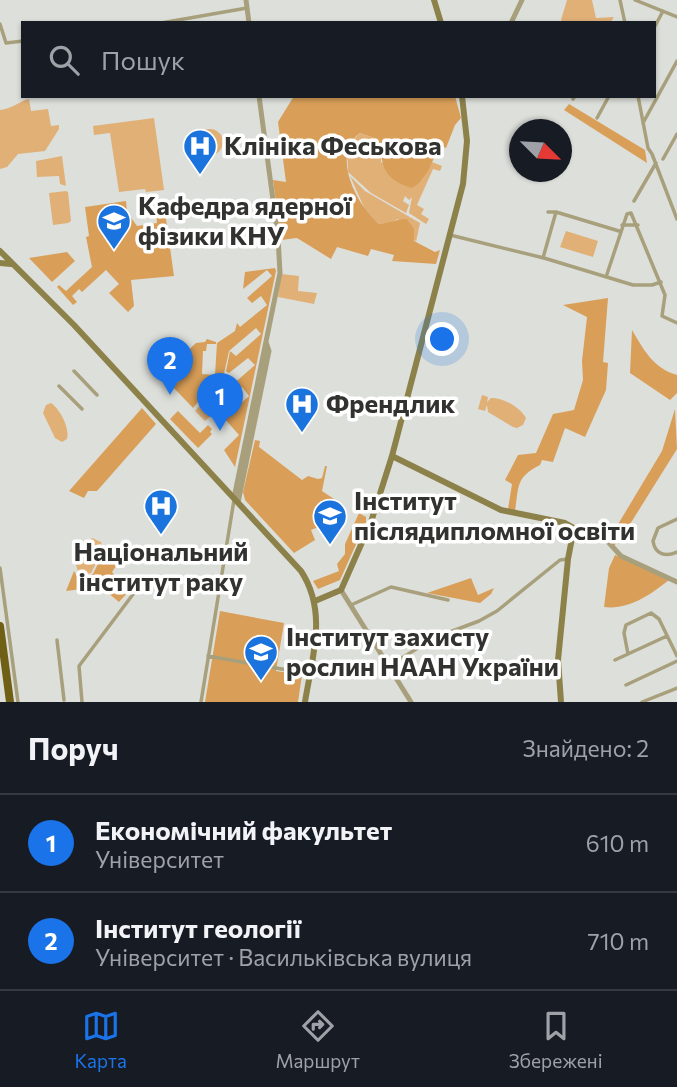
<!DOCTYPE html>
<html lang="uk">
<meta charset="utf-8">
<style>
:root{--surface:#171b24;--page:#20242c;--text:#f1f3f6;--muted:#9ea1a6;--line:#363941;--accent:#1a73e8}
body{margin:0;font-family:Commissioner,sans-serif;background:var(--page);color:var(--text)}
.compass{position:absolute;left:509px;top:119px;width:63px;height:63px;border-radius:50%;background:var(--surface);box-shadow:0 2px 5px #0004;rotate:114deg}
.you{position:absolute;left:443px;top:340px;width:24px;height:24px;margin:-18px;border:5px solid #fff;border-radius:50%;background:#1a73e8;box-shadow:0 0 0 10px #1a73e833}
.badge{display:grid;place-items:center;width:46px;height:46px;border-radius:50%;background:var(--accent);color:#fff;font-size:23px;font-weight:700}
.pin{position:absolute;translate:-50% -58px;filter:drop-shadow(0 2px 4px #0008)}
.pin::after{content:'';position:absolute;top:37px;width:24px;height:21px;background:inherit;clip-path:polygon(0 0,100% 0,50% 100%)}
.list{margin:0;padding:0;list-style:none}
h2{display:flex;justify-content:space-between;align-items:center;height:91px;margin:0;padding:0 28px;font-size:30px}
h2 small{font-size:23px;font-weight:400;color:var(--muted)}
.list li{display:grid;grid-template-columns:46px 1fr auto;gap:21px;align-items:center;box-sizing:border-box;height:98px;padding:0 28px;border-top:2px solid var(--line)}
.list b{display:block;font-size:26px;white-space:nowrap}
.list p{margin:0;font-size:23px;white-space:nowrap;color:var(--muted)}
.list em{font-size:23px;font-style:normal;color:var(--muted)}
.icon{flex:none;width:38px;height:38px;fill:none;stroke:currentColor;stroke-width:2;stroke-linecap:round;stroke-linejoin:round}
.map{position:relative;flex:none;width:677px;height:702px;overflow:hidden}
.search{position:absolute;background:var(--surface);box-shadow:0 2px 5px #0004;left:21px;right:21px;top:21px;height:77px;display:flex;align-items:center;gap:18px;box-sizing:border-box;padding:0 24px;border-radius:0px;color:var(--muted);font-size:26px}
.sheet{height:287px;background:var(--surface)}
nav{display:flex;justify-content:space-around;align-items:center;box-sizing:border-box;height:98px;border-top:2px solid var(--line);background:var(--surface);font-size:19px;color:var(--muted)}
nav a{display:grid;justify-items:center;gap:4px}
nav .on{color:var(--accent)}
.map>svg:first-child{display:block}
.green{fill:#e0b077}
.forest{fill:#d99f59}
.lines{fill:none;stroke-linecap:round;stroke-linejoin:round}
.minor{stroke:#a8a07c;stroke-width:3.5}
.tertiary{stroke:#a8a07c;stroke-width:5}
.secondary{stroke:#8d814a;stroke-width:6}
.trunk{stroke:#706016;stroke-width:8}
.labels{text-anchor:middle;stroke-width:7;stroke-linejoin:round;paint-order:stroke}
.poi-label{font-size:26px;font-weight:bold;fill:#323330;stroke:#fff;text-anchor:start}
</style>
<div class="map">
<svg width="677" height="702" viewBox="0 0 677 702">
<rect width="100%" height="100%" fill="#dddfda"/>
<!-- green -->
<path class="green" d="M567,0h25l4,18 18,-1 -4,6h-47l-2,-3z
M29,99l2,12 17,-2 3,17 8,-1v4l-14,22 -27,3 -11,13 -7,2v-59c12,-1 18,-8 29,-11z
M154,118l10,72 -18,2 -1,-3 -26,3 -9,-59 -16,2 -1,-9z
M197 142a13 13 0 1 1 26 0a13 13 0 1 1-26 0Z
M360,133l14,5 7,7v17l41,18 10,-18 10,4 -2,5 -7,-2 -16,36 7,4 -3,5 8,5 -3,5 -17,-11 3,-16 -3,3 -4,-4 -2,5 6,4 -3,8 -35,-20 -23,-21 -1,-26z
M62,156l4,30 -6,-2 -1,-8 -22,1 -1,-16z
M350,176l15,15 55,32 -4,19 -18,-23 -9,4 -10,1 -12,-10z
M66,191l2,1 3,29 -3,2 -15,2 -4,-32z
M566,231l32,10 -5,16 -33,-10z
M281,274l18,2 -1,15 19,2 -3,11 -36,-7z
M223,382l9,12 -19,16 2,2 -10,9 -10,-10 7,-8 1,-9z
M482,395l6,2 -1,5 4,-4c12,-1 30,10 35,20l-3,7 -6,3 -4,-1 -25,-15 -1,-7 -2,6 -7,-2z
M51,403c9,6 19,25 16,36l-5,3 -7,-4 -12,-25 3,-8z
M92,538l9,4 2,7 -12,24 -7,1 -6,-3 -2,-6 13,-24z"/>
<!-- forest -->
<path class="forest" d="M294,96h161l6,22 -6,7 -9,23 -7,-3c-6,15 -12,35 -27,43 -25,-8 -31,-18 -31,-43l-7,-7 -14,-5c-30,21 -3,73 19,91 10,-1 18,-5 28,-5l7,10v12l21,11 5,-2 -4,14 -44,-3 2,-6 -23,-6 -3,7 -31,-9 -6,12 -34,-21 -16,2 -8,-60 13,2 -8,-60z
M569,104l76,46 2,13 -83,-53z
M126,201l1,11 10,14 20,-3 -1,-11 2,-6 6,-1 10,71 -43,4 3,26 -6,6 -19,-19 10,-9 -13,-14 -24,22 -3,-3 -7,7 5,6 -4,3 -16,-18 2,-2 7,6 26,-24 -6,-30 3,-1 -4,-29z
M67,252l8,9 -23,21 -23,-24z
M275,268l1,3 -41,196 -11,-17 15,-15 -15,-17 25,-22 -7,-9 -7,5 -4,-6 24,-21 -7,-7 -19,15 -3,-2 4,-20 6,5 25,-22 -5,-6 -27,23 -6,27 -25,14v10l-5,6 -20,-21 11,-11 -9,-13 21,-20 9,-1 2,-3 9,3v2h-9l-1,7h-3l-1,23 13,1 2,-32 18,-12 2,-8 3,4 27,-22 -6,-9 -9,7 -5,-5 25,-22 -5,-6 -24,19 2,-17z
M608,298l-5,64 5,1 -2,27 -21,47 -20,-9 -12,34 -11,-2 -2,5c-25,12 -21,23 -25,46l-7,-2 4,-25 -7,-4 13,-25 18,-2 17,-39 21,-4 9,-30 -1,-19 5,-44 -24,-12z
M632,330c12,20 21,38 45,45v18l-7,7 -40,-27z
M142,408l14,16 -59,67h-9l-4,7 -15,-7z
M675,409l2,40 -55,88 -9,10 -5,-6 54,-90z
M178,411l22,22 8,-8 4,4 -2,3 2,2 -14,14 -28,-29z
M255,440l5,1 -1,6 43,33 6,-4 10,3 4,-1 3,-12h2l-5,25 12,8 -6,14 -11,3 4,10 -10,4 4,10 -21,13 -49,-53 -2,-8z
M359,513l7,4v5l-26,58 -22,9 -5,-8 26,-10 -2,-7 8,-10v-10z
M106,547l12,16 -6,9 17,19 -10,11 -29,-24 -9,1 1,10 -16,2 8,-20 3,5 16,-2z
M615,555l54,25c-19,15 -40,30 -65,27l5,-39z
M471,578l7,17 16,-7 -3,6 -11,9 -53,-10z
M220,611l64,12 -8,48 26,4 -4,27h-93z"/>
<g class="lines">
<!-- minor -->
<path class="minor" d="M620,0l5,23
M635,0l42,17
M161,23l86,-15
M0,24l6,19 17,-2
M654,28l9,-17
M638,96l10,52 4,6 25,65
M573,99l2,-3
M597,118l12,-22
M643,123l34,-62
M663,159l14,-25
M634,201l22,-38
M548,212h8l63,19
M622,225h16
M450,235l94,23 89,27h19l9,-3
M543,258l13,-46
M606,277l21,-63 4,-1 34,82 -3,21 15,7
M74,371l23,24
M59,386l23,23
M677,519l-19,9 -5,13c2,14 13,16 24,11
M0,568l18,134
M351,605l40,-18 57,13
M57,640l7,60
M628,654l-4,-21 2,-8 25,-12 8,6 18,37
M208,656l102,18
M615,660l52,-24
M389,666l45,-28 45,-17 18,-10 63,-51 8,-1
M626,685l51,-24
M82,702l-3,-36 61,-81
M201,702l33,-202
M642,702l35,-14"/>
<!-- tertiary -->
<path class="tertiary" d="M246,0l3,23
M511,23l11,-23
M234,498l46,-225 -2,-36 -19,-141
M238,503l31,-152 -3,-9
M574,528l17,-1 8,5 22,24 56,26
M341,590l70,112"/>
<!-- secondary -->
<path class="secondary" d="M434,0l7,23
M0,251l74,74 227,246c27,41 11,87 4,131
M0,263l11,1
M392,456l109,54 64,13 9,5 -6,31 -10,101 3,42
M315,601l26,-11 30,-68 21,-66 71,-272 4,-43 -5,-45"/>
<!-- trunk -->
<path class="trunk" d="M0,626l10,76"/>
</g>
<!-- icons -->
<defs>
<g id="hospital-pin" transform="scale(1.75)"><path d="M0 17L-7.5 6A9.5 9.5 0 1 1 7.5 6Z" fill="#1b74de" stroke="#fff"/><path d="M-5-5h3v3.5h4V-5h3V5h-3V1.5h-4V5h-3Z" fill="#fff"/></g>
<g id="university-pin" transform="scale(1.75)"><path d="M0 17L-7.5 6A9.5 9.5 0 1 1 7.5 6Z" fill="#1b74de" stroke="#fff"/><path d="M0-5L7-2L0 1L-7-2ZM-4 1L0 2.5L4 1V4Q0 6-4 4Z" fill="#fff"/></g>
</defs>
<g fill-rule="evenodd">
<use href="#hospital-pin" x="200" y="146"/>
<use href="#university-pin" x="114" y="221"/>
<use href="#hospital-pin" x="302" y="404"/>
<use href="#hospital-pin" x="161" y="506"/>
<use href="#university-pin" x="330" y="516"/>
<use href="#university-pin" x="261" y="652"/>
</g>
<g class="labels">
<!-- poi labels -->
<g class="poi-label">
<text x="224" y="155">Клініка Феськова</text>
<text x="138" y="215">Кафедра ядерної<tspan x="138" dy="30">фізики КНУ</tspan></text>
<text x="326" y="413">Френдлик</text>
<text x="354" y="510">Інститут<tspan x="354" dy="30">післядипломної освіти</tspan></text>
<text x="161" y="561" text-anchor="middle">Національний<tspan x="161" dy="30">інститут раку</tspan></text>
<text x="286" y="646">Інститут захисту<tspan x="286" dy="30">рослин НААН України</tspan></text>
</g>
</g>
</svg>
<svg class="compass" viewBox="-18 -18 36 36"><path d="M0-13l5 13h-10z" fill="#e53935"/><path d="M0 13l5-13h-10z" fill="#9ea1a6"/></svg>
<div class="you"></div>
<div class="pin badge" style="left:220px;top:431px">1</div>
<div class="pin badge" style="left:170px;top:395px">2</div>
<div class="search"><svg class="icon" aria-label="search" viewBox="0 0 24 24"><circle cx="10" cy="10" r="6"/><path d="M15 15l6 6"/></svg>Пошук</div>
</div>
<section class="sheet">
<h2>Поруч<small>Знайдено: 2</small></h2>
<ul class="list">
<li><span class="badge">1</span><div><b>Економічний факультет</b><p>Університет</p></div><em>610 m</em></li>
<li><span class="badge">2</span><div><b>Інститут геології</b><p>Університет · Васильківська вулиця</p></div><em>710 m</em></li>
</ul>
</section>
<nav>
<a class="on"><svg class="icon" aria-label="map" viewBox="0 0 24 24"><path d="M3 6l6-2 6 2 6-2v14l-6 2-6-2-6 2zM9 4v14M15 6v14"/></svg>Карта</a>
<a><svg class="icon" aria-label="directions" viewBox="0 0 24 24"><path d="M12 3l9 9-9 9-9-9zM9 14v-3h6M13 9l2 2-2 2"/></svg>Маршрут</a>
<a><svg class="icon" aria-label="saved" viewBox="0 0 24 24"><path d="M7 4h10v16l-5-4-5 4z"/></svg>Збережені</a>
</nav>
